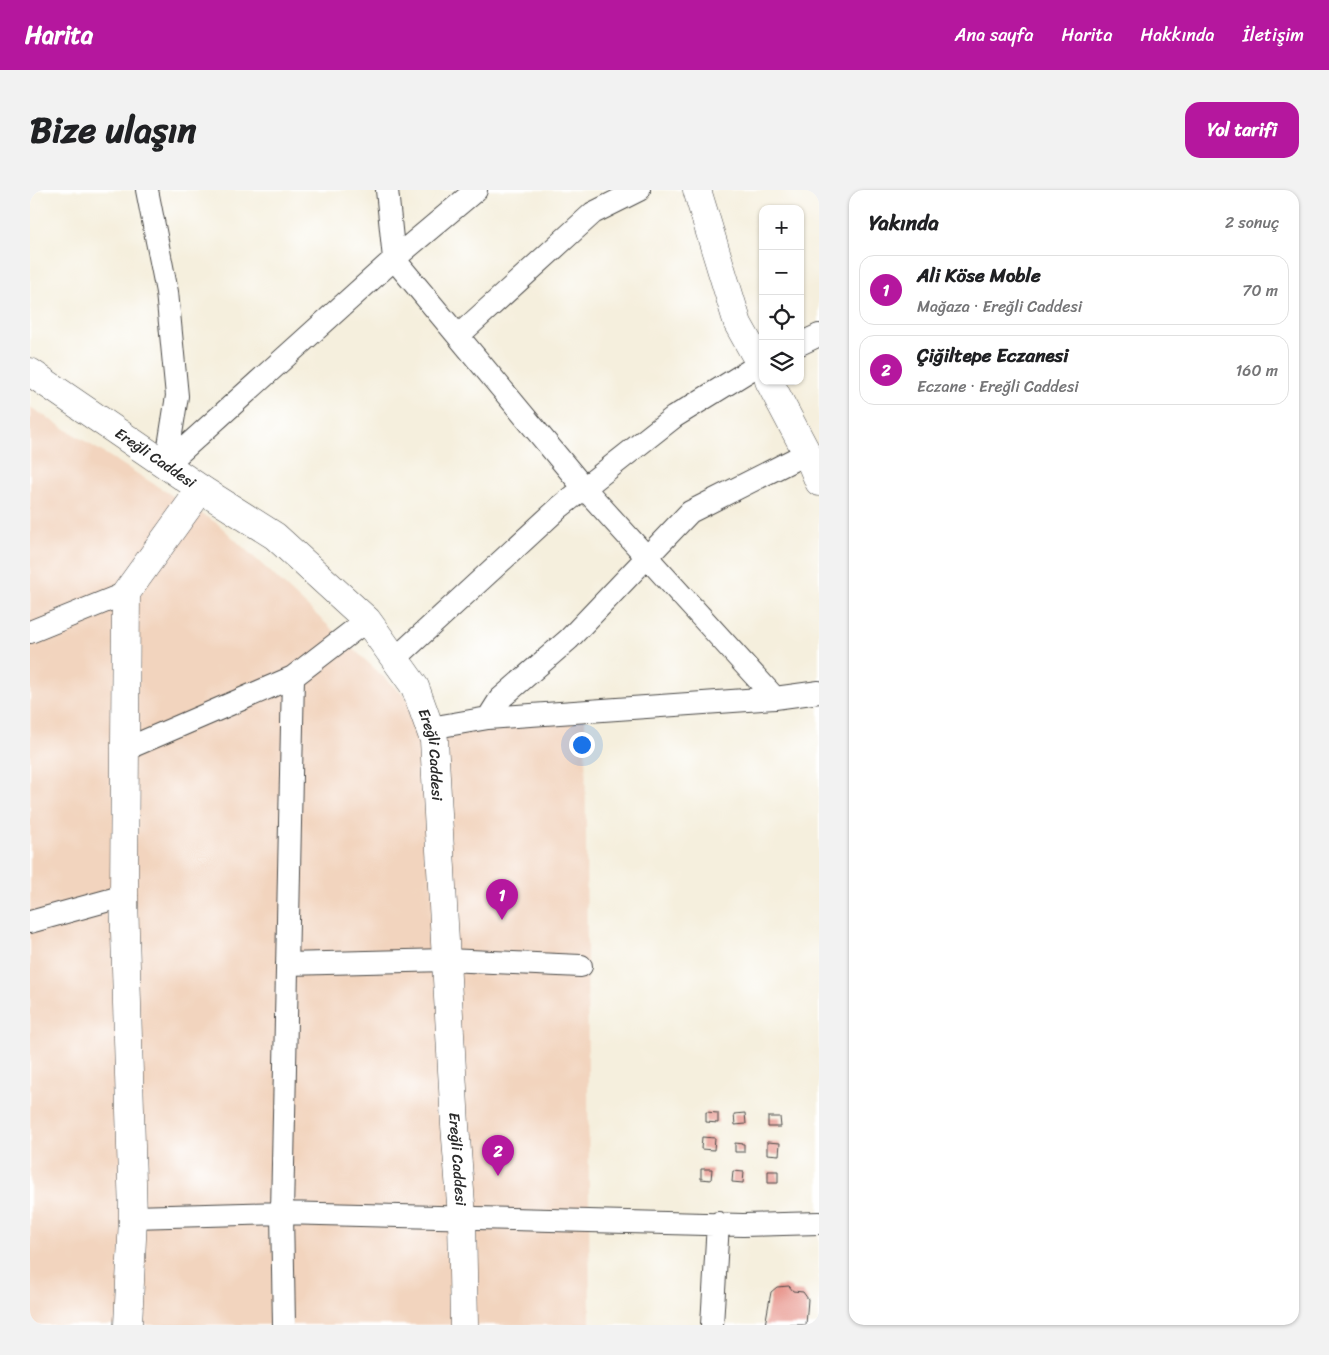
<!DOCTYPE html>
<html lang="tr">
<meta charset="utf-8">
<style>
:root{--surface:#fff;--page:#f2f2f2;--text:#202124;--muted:#757577;--line:#e0e0e0;--accent:#b5179e}
body{margin:0;font-family:Sriracha,sans-serif;background:var(--page);color:var(--text)}
.controls{position:absolute;right:15px;top:15px;display:grid;overflow:hidden;border-radius:10px;box-shadow:0 1px 4px #0004}
.controls button{width:45px;height:45px;display:grid;place-items:center;padding:0;border:0;border-bottom:1px solid var(--line);background:var(--surface);color:var(--text);font:25px sans-serif}
.you{position:absolute;left:551px;top:554px;width:18px;height:18px;margin:-12px;border:4px solid #fff;border-radius:50%;background:#1a73e8;box-shadow:0 0 0 8px #1a73e833}
.badge{display:grid;place-items:center;width:32px;height:32px;border-radius:50%;background:var(--accent);color:#fff;font-size:16px;font-weight:700}
.pin{position:absolute;translate:-50% -41px;filter:drop-shadow(0 1px 2px #0008)}
.pin::after{content:'';position:absolute;top:26px;width:18px;height:15px;background:inherit;clip-path:polygon(0 0,100% 0,50% 100%)}
.list{margin:0;padding:0;list-style:none}
h2{display:flex;justify-content:space-between;align-items:center;height:65px;margin:0;padding:0 20px;font-size:21px}
h2 small{font-size:16px;font-weight:400;color:var(--muted)}
.list li{display:grid;grid-template-columns:32px 1fr auto;gap:15px;align-items:center;box-sizing:border-box;height:70px;margin:0 10px 10px;padding:0 10px;border:1px solid var(--line);border-radius:15px}
.list b{display:block;font-size:19px;white-space:nowrap}
.list p{margin:0;font-size:16px;white-space:nowrap;color:var(--muted)}
.list em{font-size:16px;font-style:normal;color:var(--muted)}
.icon{flex:none;width:28px;height:28px;fill:none;stroke:currentColor;stroke-width:2;stroke-linecap:round;stroke-linejoin:round}
.map{position:relative;flex:none;width:789px;height:1135px;overflow:hidden;border-radius:15px}
header{display:flex;align-items:center;gap:30px;box-sizing:border-box;height:70px;padding:0 25px;background:var(--accent);color:#fff}
header strong{font-size:24px}
nav{display:flex;gap:28px;margin-inline-start:auto;font-size:18px}
.intro{display:flex;align-items:center;justify-content:space-between;box-sizing:border-box;height:120px;padding:0 30px}
h1{margin:0;font-size:35px}
.button{padding:12px 22px;border-radius:15px;background:var(--accent);color:#fff;font-size:18px;font-weight:700}
main{display:flex;gap:30px;padding:0 30px}
aside{flex:1;background:var(--surface);border-radius:15px;box-shadow:0 1px 4px #0004}
.map>svg:first-child{display:block}
.built{fill:#f2d4be}
.building{fill:#e8988f}
.lines{fill:none;stroke-linecap:round;stroke-linejoin:round}
.minor-casing{stroke:#494846;stroke-width:24}
.tertiary-casing{stroke:#494846;stroke-width:29}
.minor{stroke:#fff;stroke-width:22}
.tertiary{stroke:#fff;stroke-width:28}
.labels{text-anchor:middle;stroke-width:4;stroke-linejoin:round;paint-order:stroke}
.street-label{font-size:15px;fill:#2b2b2b;stroke:#fff}
</style>
<header>
<strong>Harita</strong>
<nav><a>Ana sayfa</a><a>Harita</a><a>Hakkında</a><a>İletişim</a></nav>
</header>
<div class="intro"><h1>Bize ulaşın</h1><a class="button">Yol tarifi</a></div>
<main>
<div class="map">
<svg width="789" height="1135" viewBox="0 0 789 1135">
<rect width="100%" height="100%" fill="#fff"/>
<filter id="ink" filterUnits="userSpaceOnUse"><feTurbulence type="fractalNoise" baseFrequency=".02" numOctaves="2"/><feDisplacementMap in="SourceGraphic" scale="10" xChannelSelector="R" yChannelSelector="G"/><feConvolveMatrix kernelMatrix="1 2 1 2 8 2 1 2 1" color-interpolation-filters="sRGB"/></filter>
<filter id="wash" filterUnits="userSpaceOnUse"><feTurbulence type="fractalNoise" baseFrequency=".0096" numOctaves="4" result="noise"/><feDisplacementMap in="SourceGraphic" scale="20" xChannelSelector="R" yChannelSelector="G"/><feGaussianBlur stdDeviation="1.12" result="paint"/><feColorMatrix in="noise" values="0 0 0 0 0 0 0 0 0 0 0 0 0 0 0 0 0 1.4 0 .05"/><feComposite in="paint" operator="in"/></filter>
<g filter="url(#wash)">
<rect width="100%" height="100%" fill="#f5efdd"/>
<!-- built -->
<path class="built" d="M0,217l188,117 208,192 159,-5 5,614h-560z"/>
<g id="blocks">
<!-- building -->
<path class="building" d="M676,922l12,1v10l-12,-1z
M715,923l1,11 -11,1 -1,-11z
M738,927h12l1,10h-13z
M672,947l13,1 -1,12 -13,-1z
M737,952l13,1 -1,12 -12,-1z
M705,953l9,1v8h-9z
M671,979h11l-1,11 -10,-1z
M703,981l11,1 -1,11 -11,-1z
M738,981h10v12h-10z
M759,1096l4,5 10,1 5,7 -2,26h-41l6,-33 6,-5z"/>
</g>
</g>
<g filter="url(#ink)">
<use href="#blocks" fill-opacity="0" stroke="#494846" stroke-width="1"/>
<g class="lines">
<!-- minor casing -->
<g class="minor-casing">
<path id="minor" d="M117,0l20,102 10,104 -11,69
M357,0l7,69 190,229 191,210
M428,146l135,-123 46,-23
M770,154l19,-9
M136,275l228,-206 82,-69
M0,442l96,-39
M365,469l165,-152 114,-90 89,-55
M458,528l12,-19 69,-60 121,-127 117,-59
M400,538l58,-10 287,-20 44,-6
M96,559l167,-72 74,-57
M0,732l94,-26
M257,774l159,-4 135,6
M103,1027l149,-4 461,12 76,-2
M254,1135l-2,-112 11,-536
M682,1135l6,-102"/>
</g>
<!-- tertiary casing -->
<g class="tertiary-casing">
<g id="tertiary">
<path d="M667,0l41,134 25,45"/>
<path id="s1" d="M0,182l171,117 74,47 92,84 48,67 19,53 21,385 7,92 2,108"/>
<path d="M739,191l38,72 12,29"/>
<path d="M98,1135l5,-108 -9,-321 2,-303 75,-104"/>
</g>
</g>
<!-- minor -->
<use href="#minor" class="minor"/>
<!-- tertiary -->
<use href="#tertiary" class="tertiary"/>
</g>
</g>
<g class="labels">
<!-- street labels -->
<g class="street-label">
<text dy="5" stroke="none"><textPath href="#s1" startOffset="152">Ereğli Caddesi</textPath></text>
<text dy="5" stroke="none"><textPath href="#s1" startOffset="572">Ereğli Caddesi</textPath></text>
<text dy="5" stroke="none"><textPath href="#s1" startOffset="978">Ereğli Caddesi</textPath></text>
</g>
</g>
</svg>
<div class="controls">
<button>+</button>
<button>−</button>
<button><svg class="icon" aria-label="locate" viewBox="0 0 24 24"><circle cx="12" cy="12" r="6"/><path d="M12 2v4M12 18v4M2 12h4M18 12h4"/></svg></button>
<button><svg class="icon" aria-label="layers" viewBox="0 0 24 24"><path d="M12 4l9 5-9 5-9-5zM3 14l9 5 9-5"/></svg></button>
</div>
<div class="you"></div>
<div class="pin badge" style="left:472px;top:730px">1</div>
<div class="pin badge" style="left:468px;top:986px">2</div>
</div>
<aside>
<h2>Yakında<small>2 sonuç</small></h2>
<ul class="list">
<li><span class="badge">1</span><div><b>Ali Köse Moble</b><p>Mağaza · Ereğli Caddesi</p></div><em>70 m</em></li>
<li><span class="badge">2</span><div><b>Çiğiltepe Eczanesi</b><p>Eczane · Ereğli Caddesi</p></div><em>160 m</em></li>
</ul>
</aside>
</main>
